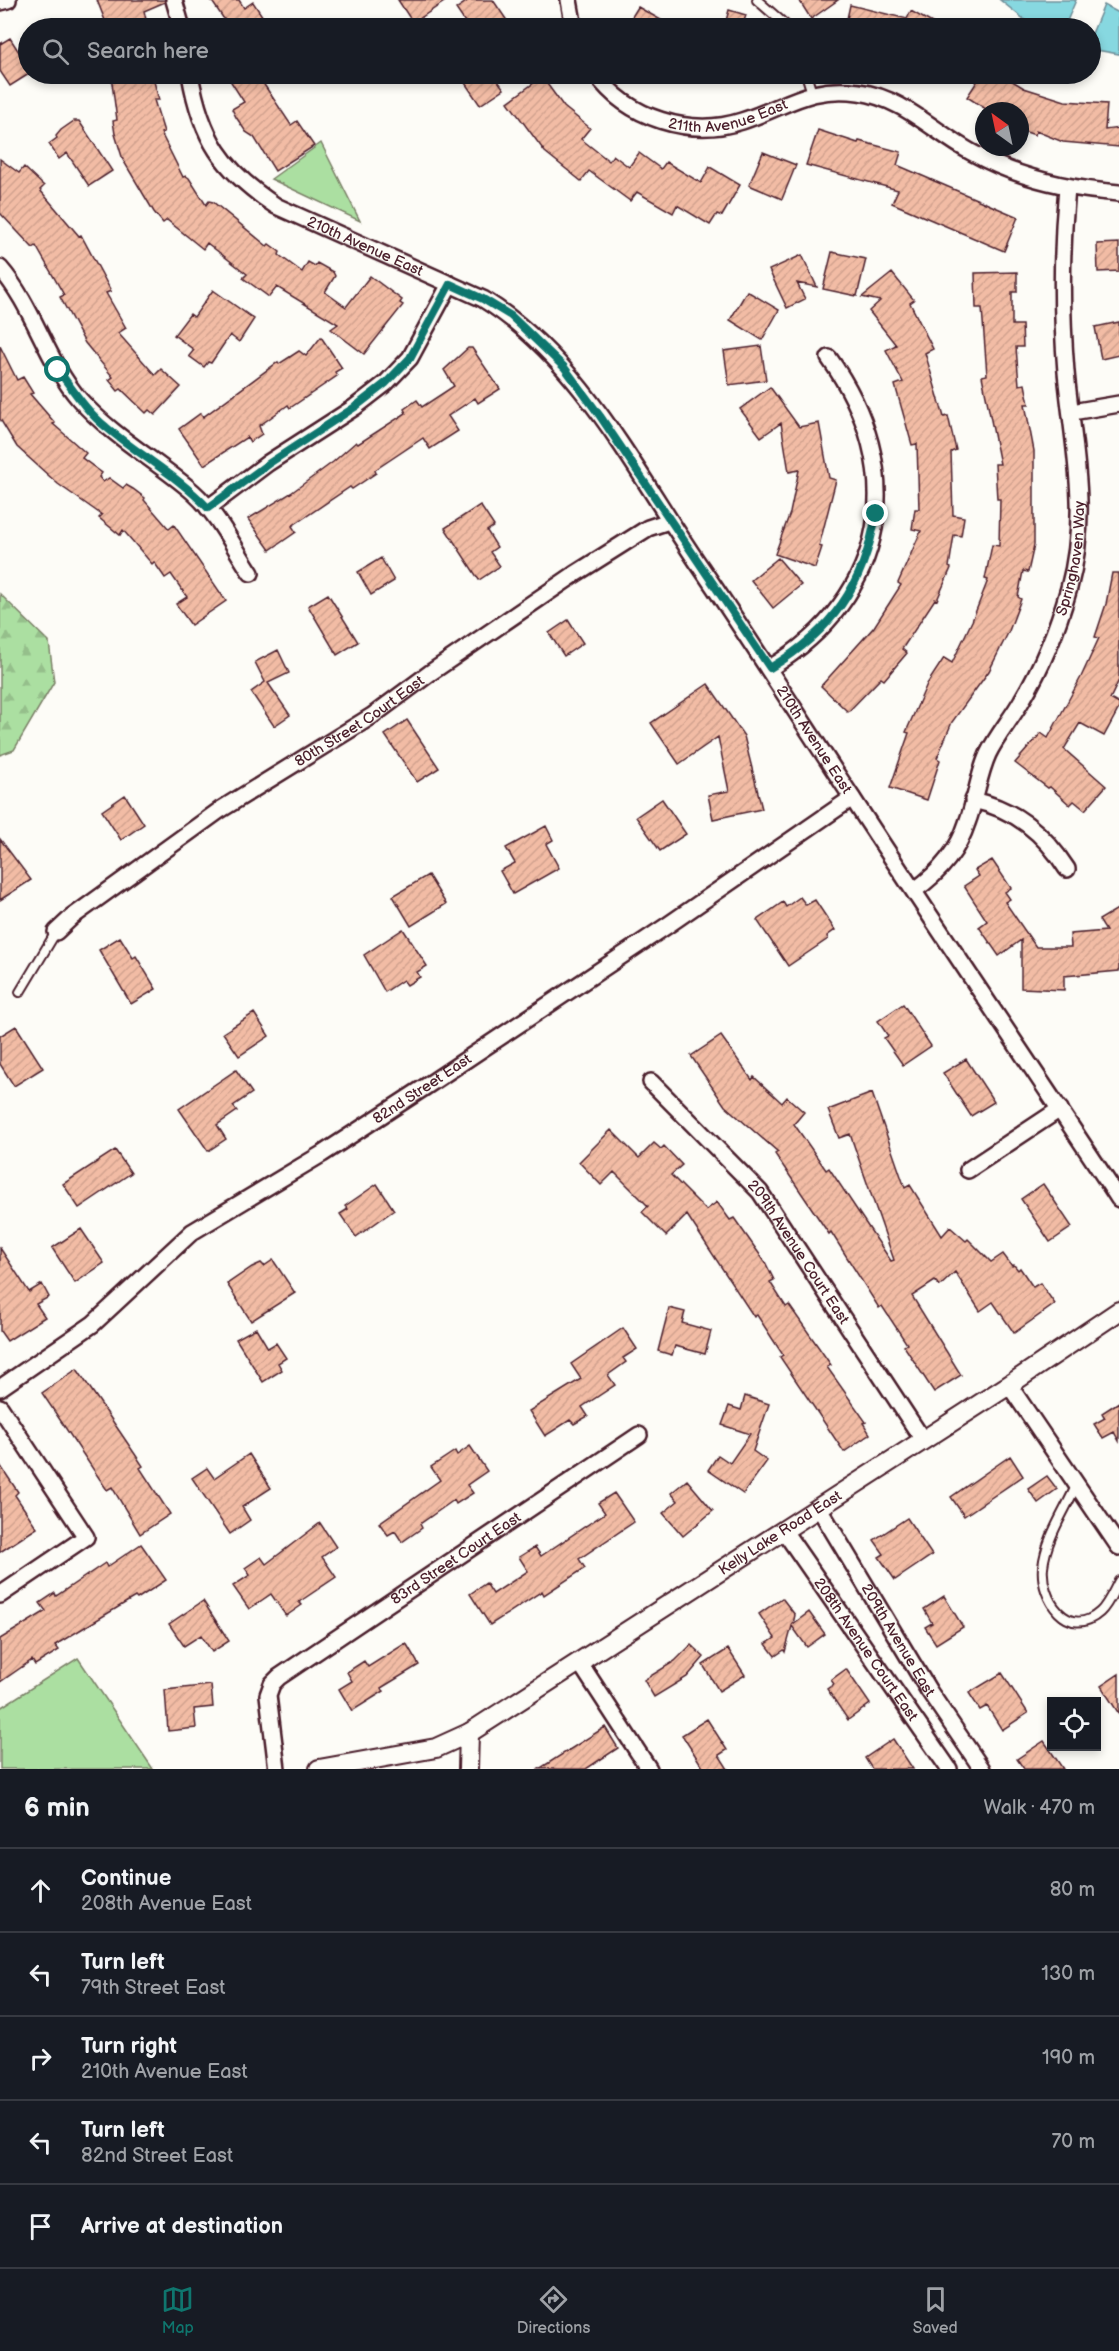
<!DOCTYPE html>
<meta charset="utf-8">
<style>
:root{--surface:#171b24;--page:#242831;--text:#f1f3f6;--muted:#9ea1a6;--line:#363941;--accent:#0f766e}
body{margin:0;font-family:"Balsamiq Sans",sans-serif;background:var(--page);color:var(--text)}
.controls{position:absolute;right:18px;bottom:18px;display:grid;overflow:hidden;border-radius:0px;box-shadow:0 3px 9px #0003}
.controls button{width:54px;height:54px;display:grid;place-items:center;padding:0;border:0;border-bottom:2px solid var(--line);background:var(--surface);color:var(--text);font:30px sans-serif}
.compass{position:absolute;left:975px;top:102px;width:54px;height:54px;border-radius:50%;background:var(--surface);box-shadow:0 3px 9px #0003;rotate:327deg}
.stop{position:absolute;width:18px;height:18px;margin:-14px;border:4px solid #0f766e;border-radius:50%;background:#fff}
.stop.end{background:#0f766e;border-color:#fff;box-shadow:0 2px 6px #0008}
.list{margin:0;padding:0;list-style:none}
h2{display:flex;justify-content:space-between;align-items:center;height:78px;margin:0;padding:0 24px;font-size:26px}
h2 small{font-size:20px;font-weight:400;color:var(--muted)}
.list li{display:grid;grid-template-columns:39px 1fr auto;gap:18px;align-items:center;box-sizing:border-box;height:84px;padding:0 24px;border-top:2px solid var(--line)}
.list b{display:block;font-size:22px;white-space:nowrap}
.list p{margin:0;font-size:20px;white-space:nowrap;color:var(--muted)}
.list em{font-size:20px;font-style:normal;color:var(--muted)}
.icon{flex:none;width:33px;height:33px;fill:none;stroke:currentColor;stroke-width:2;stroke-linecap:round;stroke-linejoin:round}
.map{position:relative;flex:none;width:1119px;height:1769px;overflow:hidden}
.search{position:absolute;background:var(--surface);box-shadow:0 3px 9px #0003;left:18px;right:18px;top:18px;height:66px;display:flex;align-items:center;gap:15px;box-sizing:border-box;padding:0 21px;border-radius:33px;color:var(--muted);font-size:22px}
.sheet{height:498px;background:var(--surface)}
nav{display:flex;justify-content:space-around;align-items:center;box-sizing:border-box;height:84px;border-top:2px solid var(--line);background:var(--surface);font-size:16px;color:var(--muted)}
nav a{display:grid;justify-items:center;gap:3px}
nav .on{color:var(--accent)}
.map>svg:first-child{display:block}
.forest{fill:url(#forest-firs);stroke:#7a7f66;stroke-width:1.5}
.park{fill:#abdfa1;stroke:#7a7f66;stroke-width:1.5}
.water{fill:#87d8e0;stroke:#6f8e98;stroke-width:1.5}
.building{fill:url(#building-hatch);stroke:#4a1f2b;stroke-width:1.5}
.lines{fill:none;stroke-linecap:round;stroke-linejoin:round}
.service-casing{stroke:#4a1f2b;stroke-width:12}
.minor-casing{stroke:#4a1f2b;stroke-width:20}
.tertiary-casing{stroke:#4a1f2b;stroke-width:22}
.service{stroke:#fdfcf7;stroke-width:8}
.minor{stroke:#fdfcf7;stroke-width:15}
.tertiary{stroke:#fdfcf7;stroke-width:18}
.route{stroke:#0f766e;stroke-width:8}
.labels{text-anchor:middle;stroke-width:6;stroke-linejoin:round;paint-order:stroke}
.street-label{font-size:15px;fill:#4a1f2b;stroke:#fdfcf7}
</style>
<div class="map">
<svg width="1119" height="1769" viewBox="0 0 1119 1769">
<defs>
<pattern id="forest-firs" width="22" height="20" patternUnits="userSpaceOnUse" patternTransform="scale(1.5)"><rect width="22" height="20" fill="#abdfa1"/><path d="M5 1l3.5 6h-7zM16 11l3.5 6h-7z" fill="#95bf8b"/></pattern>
<pattern id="building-hatch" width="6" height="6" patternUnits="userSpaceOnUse" patternTransform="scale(1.5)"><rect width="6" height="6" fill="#f2bca5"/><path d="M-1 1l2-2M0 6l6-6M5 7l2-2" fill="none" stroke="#d1a18e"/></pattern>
</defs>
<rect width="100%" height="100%" fill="#fdfcf7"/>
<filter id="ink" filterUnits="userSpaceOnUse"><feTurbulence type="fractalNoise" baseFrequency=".0167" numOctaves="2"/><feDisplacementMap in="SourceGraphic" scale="12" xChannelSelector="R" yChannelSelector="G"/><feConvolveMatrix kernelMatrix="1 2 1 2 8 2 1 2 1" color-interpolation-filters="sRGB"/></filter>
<g filter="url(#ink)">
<!-- forest -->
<path class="forest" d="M0,594l49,48 5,40 -40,68 -14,5z"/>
<!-- park -->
<path class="park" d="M321,143l39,78 -89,-42z
M78,1658l75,111h-153v-61z"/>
<!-- water -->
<path class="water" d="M1000,0h76l-12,28h-29z
M1104,5l15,8v41l-28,-5v-13z"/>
<!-- building -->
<path class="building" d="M97,0h68v2l-21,9 4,17h-40z
M211,0h28l5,8 9,-6 17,26h-40z
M398,0h49l-34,23z
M469,0h24l19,28h-43l-13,-19z
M799,0h39l-27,19z
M850,5l57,14 4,-8 30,17h-96z
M638,7l37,21h-50z
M729,10l17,5 -4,13h-18z
M10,38l18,28 1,8 -19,12 -10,-15v-27z
M130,74h22l7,26h-5l10,32 -3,1 22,44 3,-1 3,2 17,27 3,-4 4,1 54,44 2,-2 11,8 -1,3 23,17 6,-10 7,4 2,-3 16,9 2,4 -10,16 21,15 24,-31 32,24 -2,3 3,2 -39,49 -33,-25 7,-5 -61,-37 -8,10 -26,-19 4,-4 -40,-31 -4,6 -36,-29 -4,3 -9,-11 -31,-52 -8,-26 -2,-13 4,-1 -6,-44z
M226,74h31l34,51 6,-4 17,25 -39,25 -21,-34 -8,-5 -10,-15 -4,-8 12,-7z
M459,74h34l11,15 -24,16z
M982,74h19l23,14 41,13 42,3 -2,26 14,-2v19l-56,-5 -27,-11 -1,4 -15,-5v-19h-31l-22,-14z
M542,77l22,30 26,21 -9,11 28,22 4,-6 16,12 10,-14 22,16 5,-7 35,21 9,-16 30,18 -18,31 -5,-2 -7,11 -33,-20 -4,8 -36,-21 -7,9 -41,-30 -8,10 -36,-29 -37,-50z
M74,121h5l33,50 -23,15 -22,-33 -8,6 -10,-15 8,-6 -1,-2 5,-6z
M818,130l40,13 1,-2 42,11 -4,13 121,52 -14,34 -112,-48 6,-13 -92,-25z
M763,152l33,13 -14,34 -33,-14z
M0,159l19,14 5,-6 20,19 -4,4 39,46 2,-1 30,56 -5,2 20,35 -8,5 37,42 6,-6 20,18 -26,28 -6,-5 -3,3 -25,-24 -3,2 -9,-11 4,-3 -28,-34 -25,-46 4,-2 -28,-49 -3,2 -33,-35z
M1119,243v28l-21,1 -1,-28z
M832,252l34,7 -9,37 -34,-7z
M802,255l15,32 -20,-4 8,16 -18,9 -18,-38z
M1017,272v20h-5v33h10l1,22h-7l3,38 6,-1 4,20h-4l9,47v94l-6,27 -5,-1 -5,26 3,2 -12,32 -20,40 -37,51 -15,36 3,2 -13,40 -37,-12 19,-55 -3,-1 21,-48 17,-26 8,5 20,-42 16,-41 -3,-1 7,-34 7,1 1,-47h-3l-2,-35h5l-18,-88 5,-1 -5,-67h-6l-1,-35z
M892,273l22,27 -4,3 23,46 -8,4 19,64 4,-1 8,34 -5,2 2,63 11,2 -3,19 -7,-1 -5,32 2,1 -14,32 -2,-1 -33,50 5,4 -23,27 -3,-2 -33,34 -27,-26 53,-59 27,-42 -3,-2 23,-52 -9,-2 3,-20h4l-2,-65 -5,1 -17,-60 8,-3 -17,-32 10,-5 -27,-34 11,-10 -18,-4z
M213,290l41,29 -15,23 -9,-7 -19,28 -3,-1 -4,5 -15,-11 5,-6 -20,-15 16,-21 4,3z
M747,291l32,19 -17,30 -32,-20z
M1119,322v33l-18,4 -6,-32z
M321,337l21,31 -7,4 2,4 -47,32 -2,-3 -29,21 3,8 -12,8 -3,-5 -43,28 -25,-36 22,-16 2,4 75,-55 1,2 20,-13 7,5z
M0,346l17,34 6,-3 10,16 -3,1 25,29 -2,1 33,29 -4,5 20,15 -3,4 4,5 6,-4 14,10 3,-3 7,4 12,9 -1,2 25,29 5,-4 52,76 -35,24 -15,-21 11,-7 -16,-23 -6,4 -11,-16 -2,2 -29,-34 -3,5 -21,-17 3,-3 -44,-31 -41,-37 -17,-28z
M761,346l5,34 -37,5 -5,-34z
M468,348h4l28,41 -22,14 -3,-5 -27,18 10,15 -28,18 -7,-11 -48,32 1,3 -24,16 -2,-2 -58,39 4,6 -26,18 -22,-31 43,-26 42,-31 23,-20 2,2 48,-31 -2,-4 13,-9 5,7 32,-21 -10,-16z
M770,387l29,40 20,-4 10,55 7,2 -17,66 3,1 -7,21 -40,-14 15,-41 9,-43 -10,2 -8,-49 -20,14 -21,-28z
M480,505l14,21 -7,5 10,16 -7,5 10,14 -21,14 -34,-52z
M381,558l13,23 -23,14 -13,-23z
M778,558l23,27 -28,23 -22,-28z
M1112,573h7v107l-9,19 9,5v4l-15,28 -24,-13 -16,26 42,37 -21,24 -11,-9 -4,4 -20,-18 -2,1 -33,-25 26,-30 7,5 33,-61 18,-39 -4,-1 11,-33z
M328,594l30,48 -21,13 -29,-49z
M568,620l15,23 -19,13 -15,-23z
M278,650l11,23 -21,10 22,32 -16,11 -23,-34 14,-10 -10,-20z
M708,684l36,52 18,73 -49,10 -5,-24 21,-4 -11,-54 -39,27 -28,-41z
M407,720l32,48 -22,14 -32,-47z
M125,795l19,29 -23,16 -19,-29z
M662,799l24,35 -26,17 -24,-34z
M546,826l7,14 -7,4 13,24 -46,26 -13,-23 15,-8 -9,-15z
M0,839l31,41 -31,20z
M992,860l19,28 -6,4 5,7 -5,3 31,45h35l-1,-13 36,-3 -7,-11 20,-12v63l-55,5v14l-43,-2v-48l-22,16 -20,-29 8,-6 -23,-35 15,-10 -4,-6z
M428,875l18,29 -35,22 -18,-30z
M800,897l6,8 9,-5 20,30 -8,6 1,3 -40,27 -31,-46 26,-18 3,5z
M403,929l24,37 -10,6 3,5 -13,8 -4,-5 -18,12 -21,-37z
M120,937l13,21 3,-2 20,33 -25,15 -32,-54z
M903,1004l28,42 -28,19 -19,-27 4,-2 -10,-15z
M254,1013l15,23 -30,20 -16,-23z
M16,1026l27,42 -29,18 -14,-22v-28z
M721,1036l31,44 2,-3 28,26 5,-6 17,15 -10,12 32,46 3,-2 62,93 3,-1 -44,-126 -11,4 -11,-28 44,-17 33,95 5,-3 32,51 8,-9 16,14 2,-2 23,23 12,-8 9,12 2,-1 4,5 2,-2 13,19 7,-4 15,21 -41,29 -21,-31 -13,9 -25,-39 -15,14 -5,-5 -23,15 49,79 -27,17 -30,-46 3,-2 -25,-38 -3,2 -48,-76 -2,2 -54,-80 3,-2 -53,-46 -34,-50z
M966,1059l28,43 -23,14 -28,-43z
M236,1070l16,23 -19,13 4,5 -20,14 9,14 -18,12 -29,-42z
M611,1130l28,28 15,-15 7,6 3,-3 18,19 -11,10 35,35 11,-8 13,18 4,-2 31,44 9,18 -4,2 16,25 3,-2 42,60 -4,2 39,55 -3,1 7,11 -26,18 -64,-95 3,-2 -26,-40 -3,2 -67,-102 -21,21 -24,-24 6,-6 -34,-34 -13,13 -22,-23z
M115,1150l16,23 -52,35 -16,-24z
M377,1184l17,26 -38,27 -16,-23 8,-5 -3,-3z
M1043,1184l29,43 -22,15 -29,-43z
M81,1229l23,34 -29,20 -23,-35z
M0,1248l29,44 13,-8 7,13 -13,7 9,13 -38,24 -7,-10z
M273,1260l22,33 -44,28 -24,-37 25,-17 9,-4 3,3z
M669,1308l16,4 -3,11 29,8 -6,23 -30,-8 -3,9 -14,-4z
M256,1328l12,20 8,-5 10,15 -8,5 4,7 -19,12 -27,-43z
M623,1328l14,21 -14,9 3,4 -18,13 7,10 -33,22 6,9 -14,8 -4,-4 -25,16 -16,-25 52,-32 -10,-15z
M77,1369l43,63 23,34 -3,2 30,46 -30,20 -28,-47 -5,3 -65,-97z
M745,1396l24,8 -16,47 14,10 -24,33 -35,-24 10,-15 12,8 20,-29 -28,-9 7,-19 12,4z
M1119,1402v39l-5,-9 -11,6 -9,-14 11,-6 -3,-5z
M470,1446l17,25 -20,14 6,8 -17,11 -2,-4 -34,24 2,4 -20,14 -7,-11 -7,4 -9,-12 61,-43 -9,-13 24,-16 2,4z
M249,1454l22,34 -29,19 8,13 -20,14 -38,-56 15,-10 7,10z
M1010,1456l13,20 -59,40 -13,-19z
M0,1465l18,27 -3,3 22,33 -37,24z
M1047,1476l10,13 -19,14 -10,-14z
M687,1480l26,31 -30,25 -20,-23 15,-12 -7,-8z
M614,1493l20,29 -55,37 6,9 -41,27 -2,-4 -52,34 -20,-31 16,-11 7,11 35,-23 -9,-14 16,-10 6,9 64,-43 -7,-10z
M907,1518l25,37 -37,25 -16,-23 5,-3 -10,-14z
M320,1523l16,24 -14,10 14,20 -37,25 3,3 -16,11 -15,-22 -22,15 -16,-23 17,-11 -5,-7 16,-11 5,7z
M141,1544l25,36 -29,19 -2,-2 -80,48 4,5 -24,15 -3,-5 -32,22v-43l46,-28 -6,-8 15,-10 1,3 49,-33 2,4z
M944,1596l19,31 -27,17 -11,-17 7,-4 -8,-14z
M782,1598l13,17 -2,9 16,-12 16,22 -18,13 -15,-21 -7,26 -1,-2 -9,6 -9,-12 9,-6 -16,-24z
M203,1601l26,40 -17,11 -11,-17 -17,11 -15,-22z
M406,1643l13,22 -38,23 3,3 -32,20 -13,-22 13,-8 -5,-9 17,-11 4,6z
M691,1645l13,12 -17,20 -33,20 -10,-17 31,-19z
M728,1649l17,26 -26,16 -16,-26z
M846,1669l24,35 -22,16 -21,-31 7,-5 -3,-4z
M1002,1673l26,40 -26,17 -15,-24 -7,4 -11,-17z
M1119,1674v40l-18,-28z
M211,1685l2,22 -19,2 2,19 -28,3 -3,-41z
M707,1719l20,31 -8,5 9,14h-24l-22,-34z
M605,1727l13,21 -32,21h-47z
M893,1739l20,30h-41l-7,-11z
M1044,1741l19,28h-39l-7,-10z"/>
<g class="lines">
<!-- service casing -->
<g class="service-casing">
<path id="service" d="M757,0l32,28
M806,74l6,19
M20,992l36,-60
M1076,1486c-11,25 -30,52 -33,81 -3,31 25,74 57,45 8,-7 14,-22 19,-31"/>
</g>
<!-- minor casing -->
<g class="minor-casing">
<g id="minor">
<path d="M174,0l8,28"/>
<path d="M569,0l5,28"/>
<path d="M0,2l8,-2"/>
<path id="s1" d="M190,74c11,64 32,96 86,132l207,93c99,61 154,176 219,270 51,75 99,151 149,227 88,135 179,268 268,403"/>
<path id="s2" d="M596,74c31,44 94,64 146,47 44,-14 67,-36 117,-29 44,6 75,40 112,60 46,26 96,37 148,41"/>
<path d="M0,268c34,39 46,93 80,132 33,37 76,60 113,92 25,22 40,54 58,81"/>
<path d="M1072,412l47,-8"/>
<path d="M208,508l60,-45 87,-56 31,-24 24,-25 40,-74"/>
<path d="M770,668c119,-72 139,-198 59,-310"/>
<path d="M973,800c42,9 71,33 94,69"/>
<path id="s3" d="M915,890c24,-17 43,-39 52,-67 9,-23 11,-47 21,-69 9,-19 24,-36 34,-54 21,-35 36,-73 47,-112 21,-77 4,-140 -3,-216 -5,-62 -5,-123 1,-185"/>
<path id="s4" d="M56,932l16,-15 148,-107 152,-94 58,-43 145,-99 73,-46 21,-7"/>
<path id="s5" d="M651,1082l109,110 163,248"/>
<path d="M968,1170l92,-61"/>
<path d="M1009,1385l110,162"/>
<path id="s6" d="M0,1388l93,-64 99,-92 130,-78 103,-67 243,-162 184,-127"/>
<path d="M0,1407l86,130 -86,58"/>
<path id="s7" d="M819,1508l110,183 53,78"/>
<path id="s8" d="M784,1531l165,238"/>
<path d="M580,1663l69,106"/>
<path id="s9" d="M277,1769l-9,-74 4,-11 7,-7 360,-242"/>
</g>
</g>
<!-- tertiary casing -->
<g class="tertiary-casing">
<g id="tertiary">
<path id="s10" d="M319,1769l117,-21 33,-15 540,-348 110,-74"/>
<path d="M468,1769l1,-36"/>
</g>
</g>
<!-- service -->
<use href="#service" class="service"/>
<!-- minor -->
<use href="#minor" class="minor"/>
<!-- tertiary -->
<use href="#tertiary" class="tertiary"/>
</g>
</g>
<g class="lines" filter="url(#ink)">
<!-- route -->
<path class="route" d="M58,370c15,20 29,42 48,57 33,28 72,49 102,81l60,-44 87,-57 31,-24 24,-25 40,-74 33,15 28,17 53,51 36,49 170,252c62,-37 94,-82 106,-154"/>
</g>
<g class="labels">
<!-- street labels -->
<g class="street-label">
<text dy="5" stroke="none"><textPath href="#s2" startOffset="150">211th Avenue East</textPath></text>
<text dy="5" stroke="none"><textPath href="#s1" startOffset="261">210th Avenue East</textPath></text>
<text dy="5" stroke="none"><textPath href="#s3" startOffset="374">Springhaven Way</textPath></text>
<text dy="5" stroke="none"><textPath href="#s4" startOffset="370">80th Street Court East</textPath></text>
<text dy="5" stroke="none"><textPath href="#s1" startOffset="945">210th Avenue East</textPath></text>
<text dy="5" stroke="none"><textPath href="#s6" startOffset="519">82nd Street East</textPath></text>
<text dy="5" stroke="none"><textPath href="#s5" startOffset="226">209th Avenue Court East</textPath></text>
<text dy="5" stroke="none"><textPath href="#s10" startOffset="525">Kelly Lake Road East</textPath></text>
<text dy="5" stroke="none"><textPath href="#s9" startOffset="309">83rd Street Court East</textPath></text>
<text dy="5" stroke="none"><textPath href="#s7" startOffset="154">209th Avenue East</textPath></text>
<text dy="5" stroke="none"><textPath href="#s8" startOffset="144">208th Avenue Court East</textPath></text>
</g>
</g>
</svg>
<div class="controls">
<button><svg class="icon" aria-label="locate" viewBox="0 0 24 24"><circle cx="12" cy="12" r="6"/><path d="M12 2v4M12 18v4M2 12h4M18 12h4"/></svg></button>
</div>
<svg class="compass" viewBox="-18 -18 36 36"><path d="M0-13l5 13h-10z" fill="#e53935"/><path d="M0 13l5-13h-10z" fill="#9ea1a6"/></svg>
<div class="stop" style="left:58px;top:370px"></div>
<div class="stop end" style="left:876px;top:514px"></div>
<div class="search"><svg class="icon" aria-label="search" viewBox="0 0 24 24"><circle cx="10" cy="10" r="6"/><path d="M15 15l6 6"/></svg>Search here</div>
</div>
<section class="sheet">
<h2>6 min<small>Walk · 470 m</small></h2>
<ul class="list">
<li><svg class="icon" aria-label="ahead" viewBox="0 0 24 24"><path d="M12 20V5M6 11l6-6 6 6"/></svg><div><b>Continue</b><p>208th Avenue East</p></div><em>80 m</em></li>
<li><svg class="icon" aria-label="left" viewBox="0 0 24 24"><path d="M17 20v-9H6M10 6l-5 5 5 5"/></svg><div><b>Turn left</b><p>79th Street East</p></div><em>130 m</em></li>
<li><svg class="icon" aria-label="right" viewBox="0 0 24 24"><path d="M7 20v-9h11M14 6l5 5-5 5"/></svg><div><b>Turn right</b><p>210th Avenue East</p></div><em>190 m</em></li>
<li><svg class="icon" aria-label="left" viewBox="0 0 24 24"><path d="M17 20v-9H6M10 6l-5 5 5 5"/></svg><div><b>Turn left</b><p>82nd Street East</p></div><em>70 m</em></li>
<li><svg class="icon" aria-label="arrive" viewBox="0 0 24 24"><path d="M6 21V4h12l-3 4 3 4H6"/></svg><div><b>Arrive at destination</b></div></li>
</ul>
</section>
<nav>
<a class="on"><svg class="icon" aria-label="map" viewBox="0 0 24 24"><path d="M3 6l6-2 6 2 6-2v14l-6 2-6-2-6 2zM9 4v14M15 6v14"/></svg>Map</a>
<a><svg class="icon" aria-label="directions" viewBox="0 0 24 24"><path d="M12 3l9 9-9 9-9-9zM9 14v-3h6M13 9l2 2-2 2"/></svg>Directions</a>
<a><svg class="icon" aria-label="saved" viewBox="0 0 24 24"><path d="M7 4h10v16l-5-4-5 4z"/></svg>Saved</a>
</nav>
